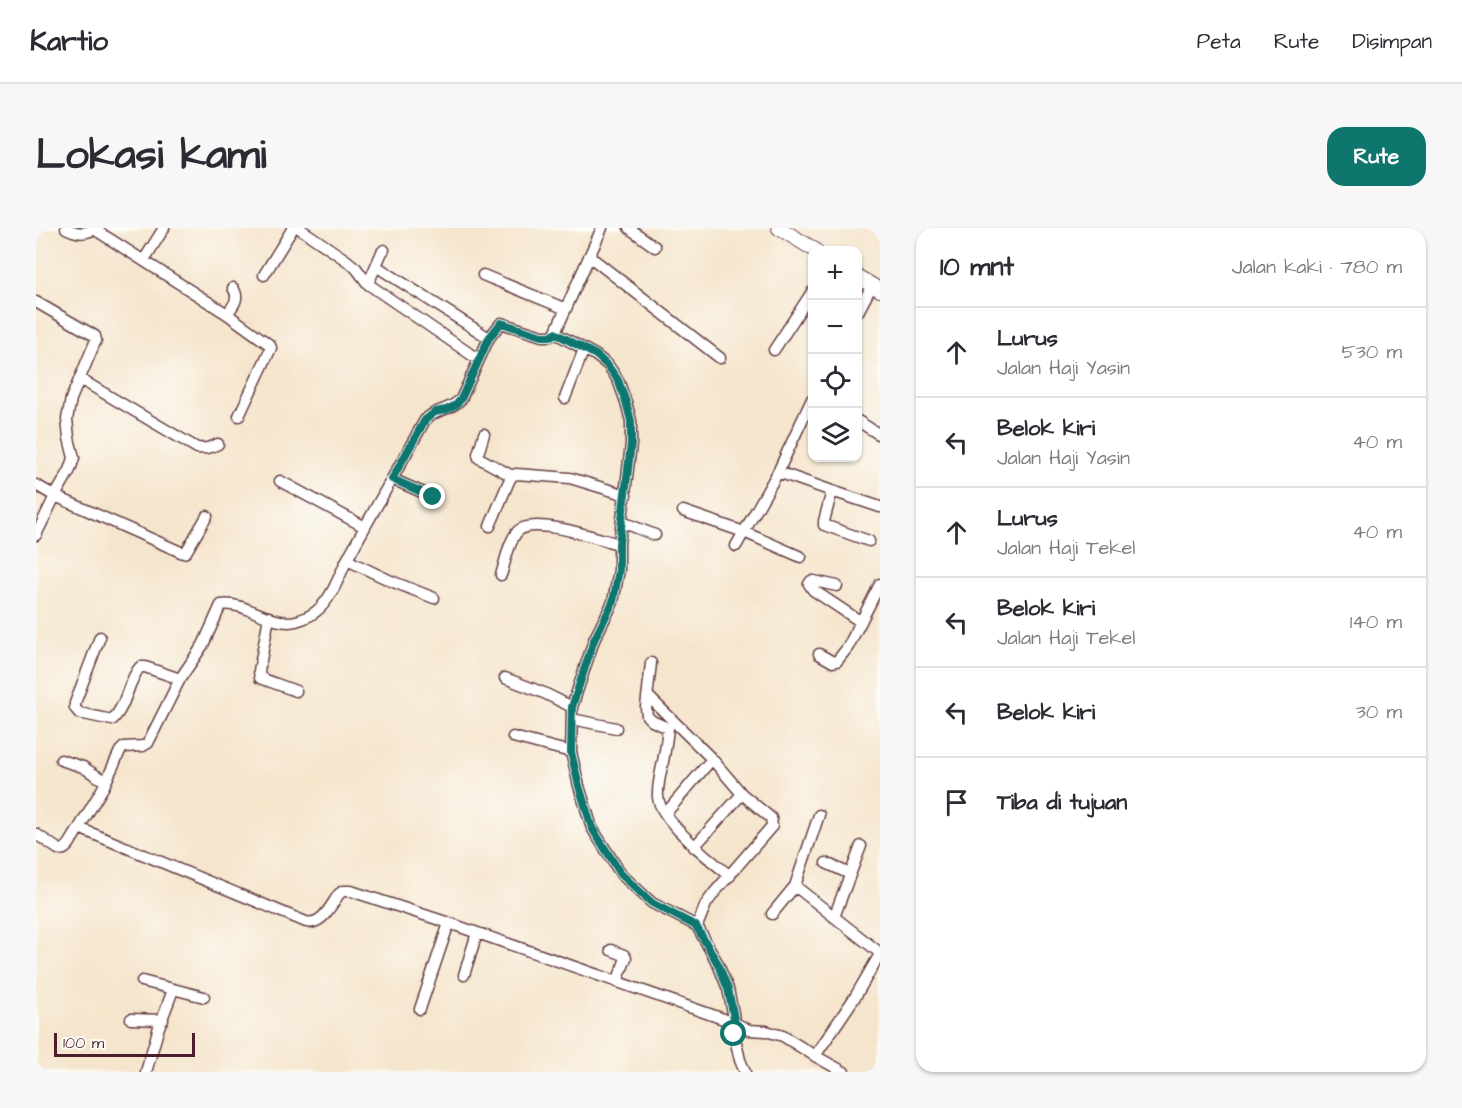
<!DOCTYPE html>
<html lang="id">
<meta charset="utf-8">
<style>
:root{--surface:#fff;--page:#f7f7f7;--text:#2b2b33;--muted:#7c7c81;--line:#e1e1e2;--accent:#0f766e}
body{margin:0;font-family:"Architects Daughter",sans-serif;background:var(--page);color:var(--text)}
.controls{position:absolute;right:18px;top:18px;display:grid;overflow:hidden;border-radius:12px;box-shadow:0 2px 4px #0004}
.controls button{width:54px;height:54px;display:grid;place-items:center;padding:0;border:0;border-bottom:2px solid var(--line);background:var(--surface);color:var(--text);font:30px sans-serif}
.scale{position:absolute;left:18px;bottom:15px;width:141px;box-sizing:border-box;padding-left:6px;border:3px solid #4a1f2b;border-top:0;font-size:16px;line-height:21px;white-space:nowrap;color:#4a1f2b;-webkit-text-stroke:4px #fdfcf7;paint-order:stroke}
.stop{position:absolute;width:18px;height:18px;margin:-14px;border:4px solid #0f766e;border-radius:50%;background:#fff}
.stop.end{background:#0f766e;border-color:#fff;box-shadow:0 2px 6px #0008}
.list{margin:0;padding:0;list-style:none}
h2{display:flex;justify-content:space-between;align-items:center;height:78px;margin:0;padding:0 24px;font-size:26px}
h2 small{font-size:20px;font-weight:400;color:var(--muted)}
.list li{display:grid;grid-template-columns:39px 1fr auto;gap:18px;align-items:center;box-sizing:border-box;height:90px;padding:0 24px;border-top:2px solid var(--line)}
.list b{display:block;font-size:22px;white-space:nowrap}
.list p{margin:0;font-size:20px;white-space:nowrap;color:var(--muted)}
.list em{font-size:20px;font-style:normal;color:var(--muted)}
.icon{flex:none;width:33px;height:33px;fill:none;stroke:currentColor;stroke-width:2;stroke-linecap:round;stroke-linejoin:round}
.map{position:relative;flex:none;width:844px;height:844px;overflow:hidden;border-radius:18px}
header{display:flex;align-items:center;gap:36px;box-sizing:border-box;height:84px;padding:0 30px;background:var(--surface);border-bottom:2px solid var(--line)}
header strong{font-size:28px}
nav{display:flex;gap:33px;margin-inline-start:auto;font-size:21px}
.intro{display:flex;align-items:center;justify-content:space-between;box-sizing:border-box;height:144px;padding:0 36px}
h1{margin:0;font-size:42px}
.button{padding:15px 27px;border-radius:18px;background:var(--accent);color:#fff;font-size:21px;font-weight:700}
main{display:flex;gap:36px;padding:0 36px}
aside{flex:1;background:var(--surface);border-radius:18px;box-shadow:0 2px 4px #0004}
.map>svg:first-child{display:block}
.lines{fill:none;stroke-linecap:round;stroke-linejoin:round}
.street-casing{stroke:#643d43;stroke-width:13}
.secondary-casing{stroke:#643d43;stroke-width:16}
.street{stroke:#fff;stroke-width:10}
.secondary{stroke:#fff;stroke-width:14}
.route{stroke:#0f766e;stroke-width:8}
</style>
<header>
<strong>Kartio</strong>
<nav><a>Peta</a><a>Rute</a><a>Disimpan</a></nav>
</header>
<div class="intro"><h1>Lokasi kami</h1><a class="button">Rute</a></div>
<main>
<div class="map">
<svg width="844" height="844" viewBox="0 0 844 844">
<rect width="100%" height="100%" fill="#fdfcf7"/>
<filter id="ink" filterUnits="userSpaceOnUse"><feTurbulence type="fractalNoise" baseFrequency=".0167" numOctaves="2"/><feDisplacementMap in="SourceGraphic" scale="12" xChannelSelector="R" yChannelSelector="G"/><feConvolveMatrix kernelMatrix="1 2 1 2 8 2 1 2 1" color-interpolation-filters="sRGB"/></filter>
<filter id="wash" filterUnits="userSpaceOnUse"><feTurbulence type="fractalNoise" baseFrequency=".008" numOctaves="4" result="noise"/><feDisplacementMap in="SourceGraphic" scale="24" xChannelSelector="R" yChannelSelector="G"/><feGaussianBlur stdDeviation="1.35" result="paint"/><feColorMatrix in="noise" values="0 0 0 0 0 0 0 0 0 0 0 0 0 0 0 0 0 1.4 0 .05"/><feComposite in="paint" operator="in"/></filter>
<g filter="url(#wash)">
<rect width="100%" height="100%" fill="#f5e5cc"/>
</g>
<g filter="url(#ink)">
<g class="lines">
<!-- street casing -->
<g class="street-casing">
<path id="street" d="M30,0c10,5 18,7 28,1l133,85 43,31 1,3 -32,68
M263,0l47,32 10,8 12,16
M593,0l26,19
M348,22l-2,2 -14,32 111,76
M553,28l131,102
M108,32l20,-32
M340,38l113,72
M228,47l29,-47
M447,47l83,34
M0,74l59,34 1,4 -25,59 -4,20 2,19 5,20 -4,12 -15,26 -19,39
M822,84l14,-27
M191,86c7,-9 13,-16 6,-26
M519,105l40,22 13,10 10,15 8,22 5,19v23l-12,100v26l-6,32 -19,38 -22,67 -1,45 8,34 13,42 29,46 31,29 45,23 21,38 10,25 7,34 -1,11 6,26 5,12
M738,122l38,-58
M44,151l117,69c9,1 13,0 21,-4
M529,170l19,-49
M822,193l22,14
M448,206l-6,20 1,4 33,18
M742,244l54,19 -8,30v4l45,16
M356,251l41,18
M244,253l85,46
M0,257l19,11 128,57 3,-1 21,-36
M796,263l48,16
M647,283l61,21 57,25
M586,294l33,13
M454,298l19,-45 3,-5 4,-2 54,4 56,17
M700,318l42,-74 34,-73
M311,332l44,21 43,17
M465,347c4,-12 8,-35 17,-44 16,-15 81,8 101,13
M801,358l-23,-5h-3l-2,3 4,6 48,32
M233,389l-10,54 1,7 36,13
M64,409l-25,66v5l4,5 33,7c15,-14 15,-38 28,-53h5l35,12
M783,426l14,8 4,-1 11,-14 32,-63
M615,435l-5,44 1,9 5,5 16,7c-1,9 -2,18 -4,28 -2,13 -7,28 -6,41 2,24 54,64 72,79
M469,450l39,15 28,14
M612,468l64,63 30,35 29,24 1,8 -58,67 -8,11 -9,22
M536,491l44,9
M477,509l58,15
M25,532l22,7 23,15
M630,585l46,-54
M43,600l227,94c16,4 25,-17 33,-28l4,-3h8l98,32 286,100 14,7 17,1 17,5 32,20 29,16
M0,606l22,15c6,2 8,-1 12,-6l34,-57 16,-35 4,-4 19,-1 5,-3 32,-64 23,-34 18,-40c25,-4 51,22 75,16 8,-2 18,-7 24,-13 14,-14 20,-35 29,-52 25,-46 51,-91 76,-136 11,-12 24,-8 36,-21l28,-61 12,-15 41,13h9l4,-3 47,-105
M658,619l48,-53
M790,635l24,11
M759,658l85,67
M736,686l23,-28 24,-71
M798,689l27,-71
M575,722l13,5 2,3 -9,24
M428,747l13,-42
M106,753l62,16
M384,781l29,-86
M95,791l32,1
M779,828l40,-59 25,-43
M110,844l13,-45 14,-37"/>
</g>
<!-- secondary casing -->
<g class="secondary-casing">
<path id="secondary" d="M743,0l36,22
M822,49l22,13"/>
</g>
<!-- street -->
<use href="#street" class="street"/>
<!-- secondary -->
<use href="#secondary" class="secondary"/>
</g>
</g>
<g class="lines" filter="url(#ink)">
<!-- route -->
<path class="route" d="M397,269l-41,-18 33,-59 10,-8 11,-2 10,-5 5,-6 28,-61 12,-15 41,13h9l4,-3 41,22 12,11 10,14 8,22 5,19v23l-12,100v26l-6,32 -19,38 -22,67 -1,45 8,34 13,42 29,46 31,29 44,23 22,38 10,25 7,34 -1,11"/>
</g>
</svg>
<div class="controls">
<button>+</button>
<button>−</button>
<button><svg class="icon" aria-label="locate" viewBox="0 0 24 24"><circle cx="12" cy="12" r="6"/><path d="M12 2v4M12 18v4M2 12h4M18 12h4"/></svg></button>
<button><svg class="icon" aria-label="layers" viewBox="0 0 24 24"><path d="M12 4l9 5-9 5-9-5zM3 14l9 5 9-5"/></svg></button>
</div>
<div class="scale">100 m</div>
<div class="stop" style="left:698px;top:806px"></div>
<div class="stop end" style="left:397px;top:269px"></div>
</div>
<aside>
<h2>10 mnt<small>Jalan kaki · 780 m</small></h2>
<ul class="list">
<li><svg class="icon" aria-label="ahead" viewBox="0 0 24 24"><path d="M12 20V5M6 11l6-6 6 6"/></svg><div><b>Lurus</b><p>Jalan Haji Yasin</p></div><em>530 m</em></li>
<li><svg class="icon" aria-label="left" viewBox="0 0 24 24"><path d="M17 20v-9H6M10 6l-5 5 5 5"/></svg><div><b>Belok kiri</b><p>Jalan Haji Yasin</p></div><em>40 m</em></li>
<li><svg class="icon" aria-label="ahead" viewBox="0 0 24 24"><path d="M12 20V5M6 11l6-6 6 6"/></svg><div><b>Lurus</b><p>Jalan Haji Tekel</p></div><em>40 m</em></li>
<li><svg class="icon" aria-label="left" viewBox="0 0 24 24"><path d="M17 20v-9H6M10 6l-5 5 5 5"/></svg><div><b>Belok kiri</b><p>Jalan Haji Tekel</p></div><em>140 m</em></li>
<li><svg class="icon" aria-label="left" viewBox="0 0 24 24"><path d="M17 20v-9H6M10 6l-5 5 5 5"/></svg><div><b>Belok kiri</b></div><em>30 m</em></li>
<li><svg class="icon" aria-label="arrive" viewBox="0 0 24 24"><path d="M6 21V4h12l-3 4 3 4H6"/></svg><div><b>Tiba di tujuan</b></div></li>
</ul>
</aside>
</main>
